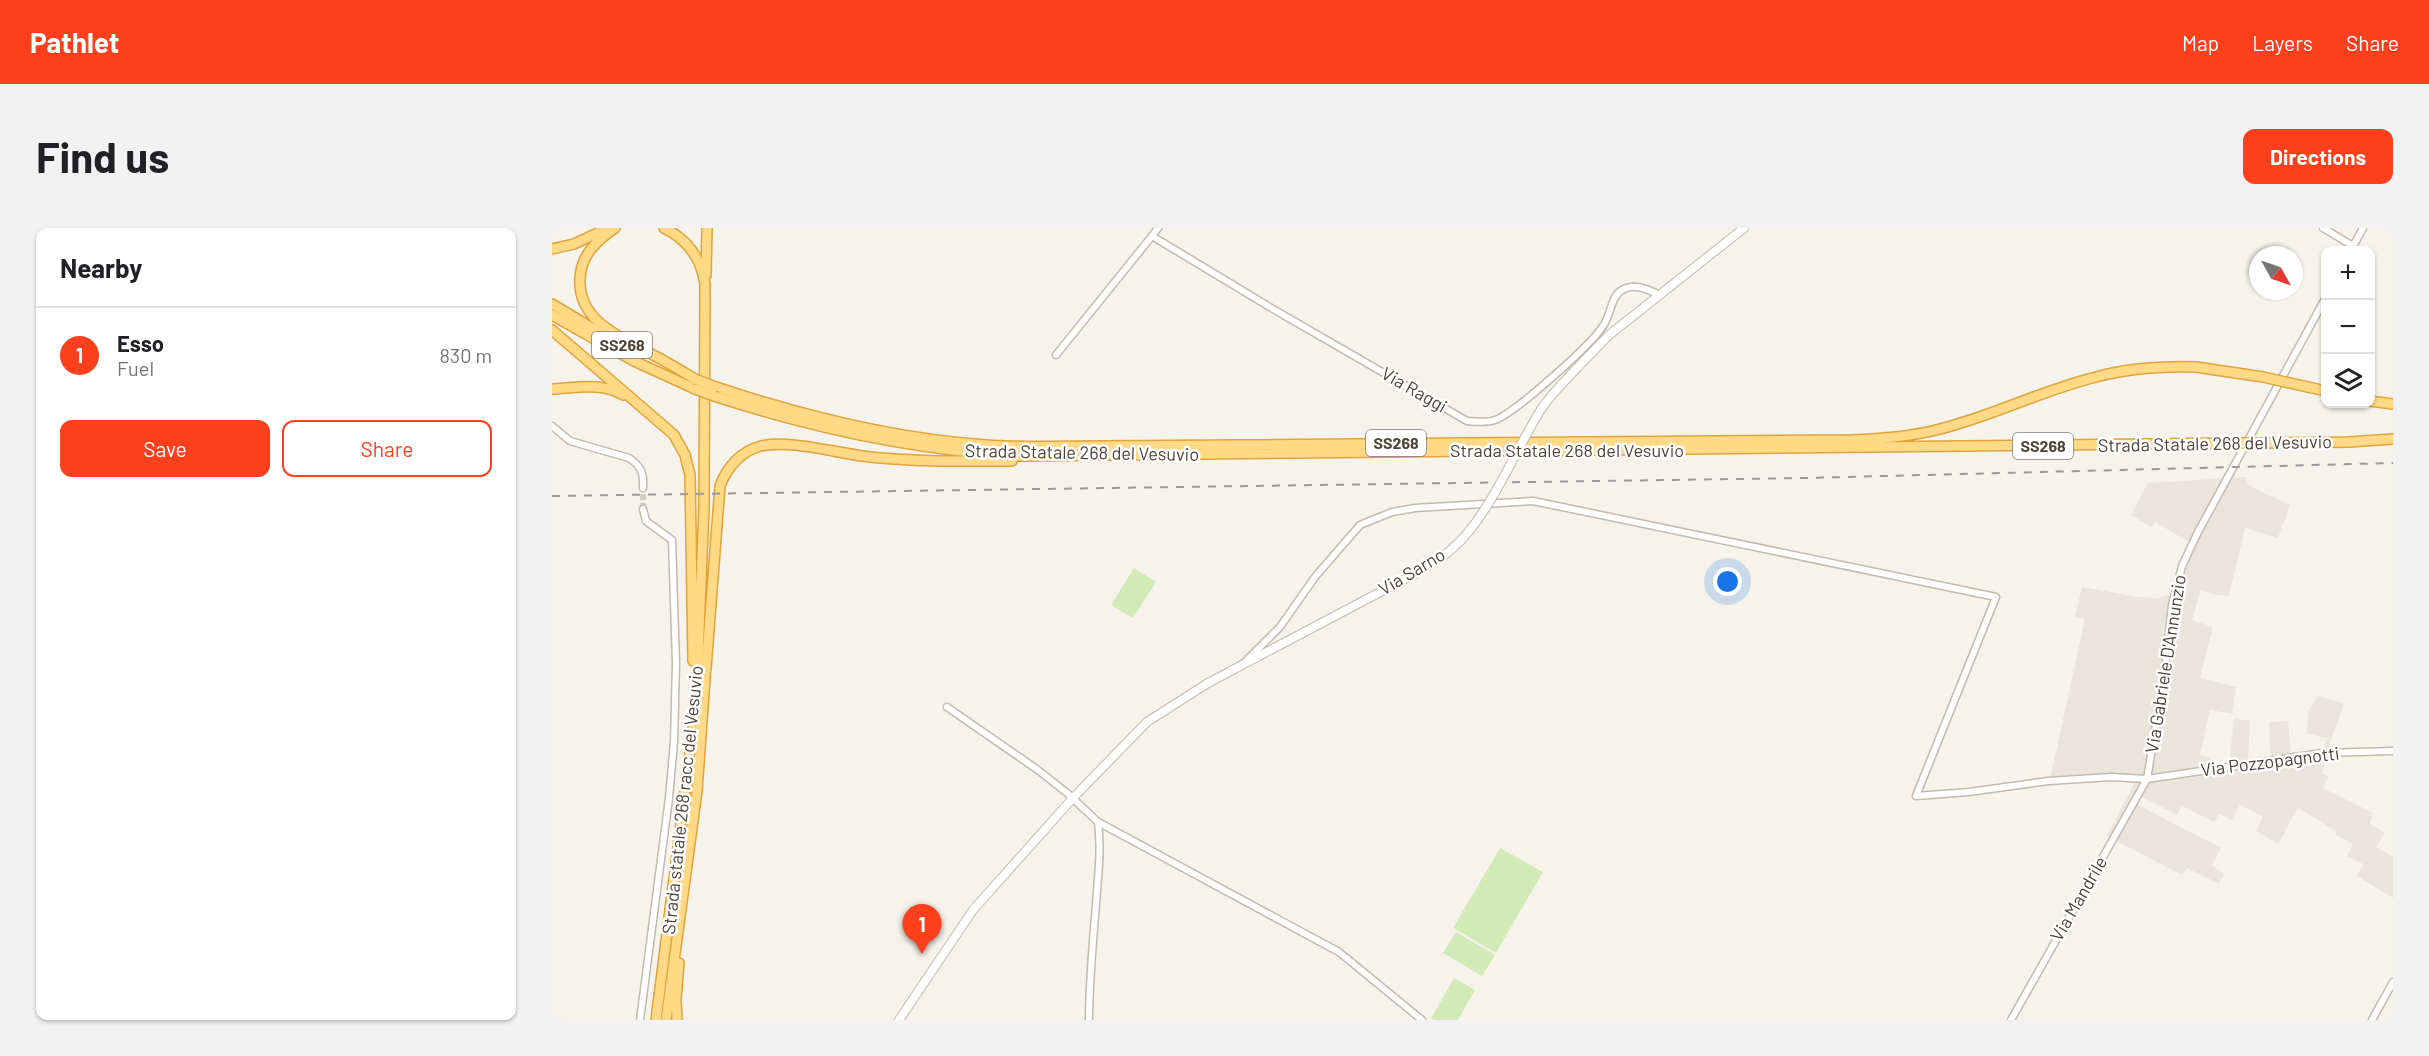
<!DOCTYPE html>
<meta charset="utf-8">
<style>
:root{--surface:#fff;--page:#f2f2f2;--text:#202124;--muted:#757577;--line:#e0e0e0;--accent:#fc3f1d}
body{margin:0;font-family:Barlow,sans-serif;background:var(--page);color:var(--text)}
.controls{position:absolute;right:18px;top:18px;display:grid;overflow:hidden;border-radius:12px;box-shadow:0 2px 4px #0004}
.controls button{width:54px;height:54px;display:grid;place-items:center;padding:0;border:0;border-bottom:2px solid var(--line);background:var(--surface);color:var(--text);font:30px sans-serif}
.compass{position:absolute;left:1697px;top:18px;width:54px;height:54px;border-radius:50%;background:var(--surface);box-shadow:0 2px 4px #0004;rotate:130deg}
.you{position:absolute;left:1176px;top:354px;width:21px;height:21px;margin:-15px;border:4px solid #fff;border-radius:50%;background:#1a73e8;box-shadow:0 0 0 9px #1a73e833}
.badge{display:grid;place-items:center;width:39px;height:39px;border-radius:50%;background:var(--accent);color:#fff;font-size:20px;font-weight:700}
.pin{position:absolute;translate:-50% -50px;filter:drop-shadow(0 2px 3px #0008)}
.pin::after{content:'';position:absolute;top:32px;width:21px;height:18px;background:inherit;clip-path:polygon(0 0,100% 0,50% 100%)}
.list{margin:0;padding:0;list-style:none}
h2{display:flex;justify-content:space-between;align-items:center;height:78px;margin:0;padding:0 24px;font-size:26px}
h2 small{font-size:20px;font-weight:400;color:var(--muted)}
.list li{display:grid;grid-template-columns:39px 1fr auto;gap:18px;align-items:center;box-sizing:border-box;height:96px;padding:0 24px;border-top:2px solid var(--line)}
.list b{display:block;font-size:22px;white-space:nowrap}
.list p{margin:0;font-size:20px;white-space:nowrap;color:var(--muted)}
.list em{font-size:20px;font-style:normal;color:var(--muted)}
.actions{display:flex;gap:12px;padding:18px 24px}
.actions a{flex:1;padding:14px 0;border:2px solid var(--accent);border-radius:12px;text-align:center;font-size:21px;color:var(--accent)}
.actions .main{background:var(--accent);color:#fff}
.icon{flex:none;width:33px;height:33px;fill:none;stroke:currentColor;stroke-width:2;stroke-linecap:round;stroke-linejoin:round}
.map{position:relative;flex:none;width:1841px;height:792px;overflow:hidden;border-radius:12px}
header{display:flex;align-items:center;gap:36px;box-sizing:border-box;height:84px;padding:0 30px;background:var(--accent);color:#fff}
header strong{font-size:28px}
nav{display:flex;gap:33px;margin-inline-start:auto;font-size:21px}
.intro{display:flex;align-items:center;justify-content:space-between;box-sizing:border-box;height:144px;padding:0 36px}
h1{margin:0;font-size:42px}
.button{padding:15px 27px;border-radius:12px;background:var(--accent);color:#fff;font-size:21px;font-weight:700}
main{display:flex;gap:36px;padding:0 36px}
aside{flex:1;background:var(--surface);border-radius:12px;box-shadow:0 2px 4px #0004}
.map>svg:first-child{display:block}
.residential{fill:#eae5da}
.green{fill:#d2eab5}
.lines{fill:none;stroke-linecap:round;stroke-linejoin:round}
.minor-tunnel{stroke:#d4d0c8;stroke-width:6;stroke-dasharray:6 3;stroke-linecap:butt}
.minor-casing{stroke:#c2bbae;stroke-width:9}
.tertiary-casing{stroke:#c2bbae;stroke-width:10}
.trunk-casing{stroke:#e0a43c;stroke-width:12}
.minor{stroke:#fff;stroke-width:6}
.tertiary{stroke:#fff;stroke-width:8}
.trunk{stroke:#ffd985;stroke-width:9}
.rail{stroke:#9a9a9a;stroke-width:2;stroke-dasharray:8 8;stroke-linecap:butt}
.tertiary-bridge-casing{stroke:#c2bbae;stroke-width:10;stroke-linecap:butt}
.trunk-bridge-casing{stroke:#e0a43c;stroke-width:12;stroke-linecap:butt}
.tertiary-bridge{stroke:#fff;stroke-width:8}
.trunk-bridge{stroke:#ffd985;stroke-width:9}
.labels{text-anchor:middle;stroke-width:5;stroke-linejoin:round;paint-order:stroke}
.shield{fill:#fff;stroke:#817c74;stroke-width:1.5}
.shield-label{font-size:16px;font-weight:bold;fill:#4b4439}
.street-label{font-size:18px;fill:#4b4439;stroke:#fff}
</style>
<header>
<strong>Pathlet</strong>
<nav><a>Map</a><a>Layers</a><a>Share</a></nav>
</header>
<div class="intro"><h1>Find us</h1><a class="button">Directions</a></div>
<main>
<aside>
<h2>Nearby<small></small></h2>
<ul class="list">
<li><span class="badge">1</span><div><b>Esso</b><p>Fuel</p></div><em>830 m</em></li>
</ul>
<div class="actions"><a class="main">Save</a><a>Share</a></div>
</aside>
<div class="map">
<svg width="1841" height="792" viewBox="0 0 1841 792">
<rect width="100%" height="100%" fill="#f6f3ec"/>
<!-- residential -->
<path class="residential" d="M1694,249l2,7 4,3 38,18 -12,33 -33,-10 -16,68 -13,-1 -15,-5 -9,30 21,7 -13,51 36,9 -4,27 -22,-4 -10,45 9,2 2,9 18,-1 5,-47 16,3 -2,40 22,-4 -1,-35 19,-1 3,32 31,-3 6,-12 -21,-4 1,-22 10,-16 26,7 -16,46 9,1 1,5 -13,2 -3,17 7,3 -6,11 50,25 -3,11 15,9 -9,14 17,10v41l-36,-22 6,-12 -16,-8 6,-12 -18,-10 1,-3 -38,-23 -20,36 -22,-13 7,-14 -23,-12 -8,15 -13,-6 -5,8 -32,-16 -5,9 -35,-18 -4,8 83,43 -9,17 12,9 -5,10 -32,-16 -5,7 -75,-39 29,-55 -26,-1 -61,4 36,-165 -10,-3 7,-29 57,10 21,1 10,-4 19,-52 -34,-20 -3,5 -21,-12 17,-32z"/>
<!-- green -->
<path class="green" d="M582,340l22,14 -23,36 -22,-13z
M948,620l43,24 -47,81 -43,-25z
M904,704l39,23 -13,21 -39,-23z
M902,750l21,12 -17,30h-24l-3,-2z"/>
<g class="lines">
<!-- minor-tunnel -->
<path class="minor-tunnel" d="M91,281v-21"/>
<!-- minor casing -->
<g class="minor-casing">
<path id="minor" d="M606,0l-6,8 121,73 194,112c9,1 19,2 28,-1 20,-7 96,-75 108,-94 8,-11 8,-30 19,-36 12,-7 25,-1 36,4
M1771,0l30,18
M1799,22l12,-22
M504,127l96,-119
M0,198l18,15 59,17c12,8 15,15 14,30
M693,434l35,-35 35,-50 45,-52 32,-13 23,-4 118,-7 463,96 -80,199 53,-4 79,-11 63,-4 36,2 175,-26 71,-2
M395,479l91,63 29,23 31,29 241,130 83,68
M88,792l29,-222 5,-56 2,-78 -4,-124 -26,-19 -3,-12
M537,792c0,-43 5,-86 8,-129 2,-23 4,-46 1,-69
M1459,792l136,-241 18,-109 7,-65 10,-39 16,-34 128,-235
M1820,792l21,-38"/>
</g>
<!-- tertiary casing -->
<g class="tertiary-casing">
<path id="tertiary" d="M1024,141l33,-34 135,-107
M347,792l74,-110 99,-111 75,-77 61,-39 178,-94"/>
</g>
<!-- trunk casing -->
<g class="trunk-casing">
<path id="trunk" d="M63,0c-19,13 -34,27 -35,51 -2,41 37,56 67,73 17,8 33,18 48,27
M0,21l22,-5 30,-14
M154,47l1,-47
M0,76l60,36
M0,87l82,46 61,28
M0,102l114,98 8,7 11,20 5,20 3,186
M164,159c87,29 179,52 270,58 38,3 76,1 115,1l749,-6c29,-1 58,-3 86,-10 55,-13 106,-40 160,-53 33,-9 66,-11 100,-10
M0,161c23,-1 50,-7 71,6
M165,169c99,32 202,54 306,59l1213,-13
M1818,173l23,3
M1709,215l88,-1 44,-3
M154,441l14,-183c7,-19 21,-35 41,-40 29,-7 78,8 109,11 47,5 95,4 142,4
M104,792l40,-315 8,-198 1,-223c-4,-26 -18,-45 -41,-56
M114,792l31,-229 9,-126
M125,792l-1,-21 3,-36"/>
</g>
<!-- minor -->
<use href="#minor" class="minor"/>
<!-- tertiary -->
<use href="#tertiary" class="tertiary"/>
<!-- trunk -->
<use href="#trunk" class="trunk"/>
<!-- rail -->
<path class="rail" d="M0,268l1254,-18 587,-15"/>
<!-- tertiary-bridge casing -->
<g class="tertiary-bridge-casing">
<path id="tertiary-bridge" d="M834,361c23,-12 48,-24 67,-41 35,-30 62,-97 87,-137 10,-16 23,-28 36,-42"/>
</g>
<!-- trunk-bridge casing -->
<g class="trunk-bridge-casing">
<path id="trunk-bridge" d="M1644,139l67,10 63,14
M143,151l21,8
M143,161l22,8
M1684,215h25"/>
</g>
<!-- tertiary-bridge -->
<use href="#tertiary-bridge" class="tertiary-bridge"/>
<!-- trunk-bridge -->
<use href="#trunk-bridge" class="trunk-bridge"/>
</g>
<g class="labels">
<!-- shield labels -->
<g class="shield">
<rect x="40" y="104" width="60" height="26" rx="4.5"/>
<rect x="814" y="202" width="60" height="26" rx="4.5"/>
<rect x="1461" y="205" width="60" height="26" rx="4.5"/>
</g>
<g class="shield-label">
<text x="70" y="123">SS268</text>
<text x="844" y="221">SS268</text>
<text x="1491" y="224">SS268</text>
</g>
<!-- street labels -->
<g class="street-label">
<text transform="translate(862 162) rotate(30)" y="6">Via Raggi</text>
<text transform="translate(1663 216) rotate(-1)" y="6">Strada Statale 268 del Vesuvio</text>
<text x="1015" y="229">Strada Statale 268 del Vesuvio</text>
<text transform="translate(530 225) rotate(1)" y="6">Strada Statale 268 del Vesuvio</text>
<text transform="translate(860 344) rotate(-31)" y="6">Via Sarno</text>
<text transform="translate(1614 436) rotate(-81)" y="6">Via Gabriele D'Annunzio</text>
<text transform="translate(1718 534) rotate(-7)" y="6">Via Pozzopagnotti</text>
<text transform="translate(131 572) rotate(-84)" y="6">Strada statale 268 racc del Vesuvio</text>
<text transform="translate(1527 671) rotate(-60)" y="6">Via Mandrile</text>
</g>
</g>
</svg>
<div class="controls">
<button>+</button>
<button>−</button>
<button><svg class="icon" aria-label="layers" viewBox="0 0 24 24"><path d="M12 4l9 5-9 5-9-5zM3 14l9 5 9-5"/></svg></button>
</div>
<svg class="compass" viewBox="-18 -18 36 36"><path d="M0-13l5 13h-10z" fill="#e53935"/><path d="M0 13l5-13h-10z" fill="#757577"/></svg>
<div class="you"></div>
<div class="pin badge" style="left:370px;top:726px">1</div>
</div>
</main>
